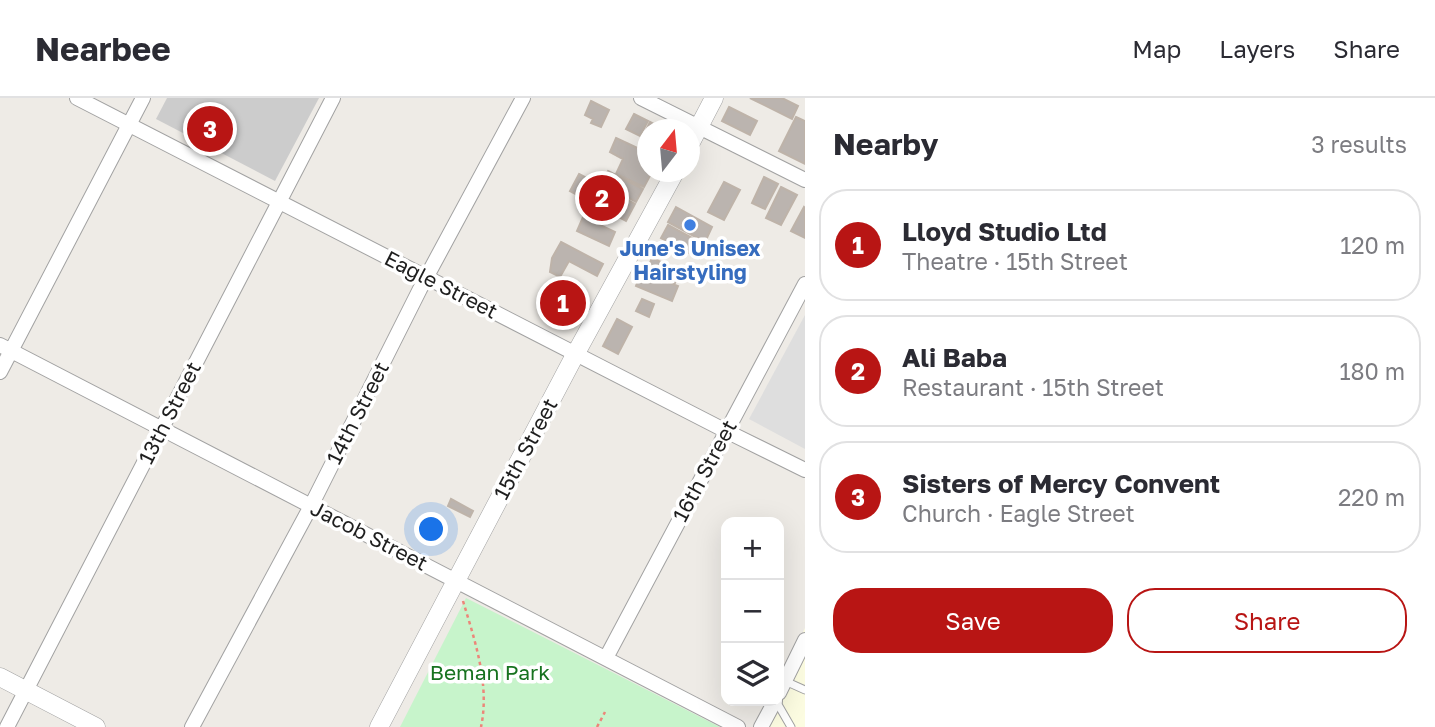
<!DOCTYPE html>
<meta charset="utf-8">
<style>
:root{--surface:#fff;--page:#f2f2f3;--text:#2b2b33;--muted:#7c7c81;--line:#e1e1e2;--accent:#b81514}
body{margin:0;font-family:"Golos Text",sans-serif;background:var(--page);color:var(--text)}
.controls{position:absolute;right:21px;bottom:21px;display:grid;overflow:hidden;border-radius:14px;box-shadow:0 7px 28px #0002}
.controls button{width:63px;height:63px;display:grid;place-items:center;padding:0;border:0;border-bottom:2px solid var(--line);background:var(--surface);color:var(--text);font:35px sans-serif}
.compass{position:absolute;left:637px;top:21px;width:63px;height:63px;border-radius:50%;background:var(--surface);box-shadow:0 7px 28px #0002;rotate:16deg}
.you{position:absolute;left:432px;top:432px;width:24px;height:24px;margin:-18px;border:5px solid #fff;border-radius:50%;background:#1a73e8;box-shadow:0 0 0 10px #1a73e833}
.badge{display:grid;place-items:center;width:46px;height:46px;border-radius:50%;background:var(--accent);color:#fff;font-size:23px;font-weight:700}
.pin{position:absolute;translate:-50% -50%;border:4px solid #fff;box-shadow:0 2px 7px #0006}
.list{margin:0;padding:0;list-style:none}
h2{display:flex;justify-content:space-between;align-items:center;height:91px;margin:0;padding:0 28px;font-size:30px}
h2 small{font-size:23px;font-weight:400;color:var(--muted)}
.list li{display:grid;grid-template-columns:46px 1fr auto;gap:21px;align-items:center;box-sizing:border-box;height:112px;margin:0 14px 14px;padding:0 14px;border:2px solid var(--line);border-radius:28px}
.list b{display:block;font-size:26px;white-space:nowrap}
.list p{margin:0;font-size:23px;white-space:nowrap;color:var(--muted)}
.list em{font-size:23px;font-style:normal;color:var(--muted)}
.actions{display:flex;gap:14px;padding:21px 28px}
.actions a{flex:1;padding:16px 0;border:2px solid var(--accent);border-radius:28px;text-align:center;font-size:24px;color:var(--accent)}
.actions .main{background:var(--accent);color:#fff}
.icon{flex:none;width:38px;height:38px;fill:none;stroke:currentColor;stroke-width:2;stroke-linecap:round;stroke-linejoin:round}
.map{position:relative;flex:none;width:805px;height:629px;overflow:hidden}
header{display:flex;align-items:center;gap:42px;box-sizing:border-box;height:98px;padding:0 35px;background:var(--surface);border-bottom:2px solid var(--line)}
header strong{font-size:33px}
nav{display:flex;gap:38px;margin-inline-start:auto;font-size:24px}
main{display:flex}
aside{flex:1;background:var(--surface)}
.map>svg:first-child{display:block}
.education{fill:#fcfce1}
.religious{fill:#ccc}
.park{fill:#c7f4cb}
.parking{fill:#dedede}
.building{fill:#bbb4af;stroke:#beb3a9;stroke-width:2}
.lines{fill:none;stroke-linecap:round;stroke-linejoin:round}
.service-casing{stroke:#a2a2a2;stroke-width:9}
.minor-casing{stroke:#a2a2a2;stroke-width:16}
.tertiary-casing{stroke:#a2a2a2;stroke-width:19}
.path{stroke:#ec8679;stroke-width:2.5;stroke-dasharray:3.5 3.5;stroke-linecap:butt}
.service{stroke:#fff;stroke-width:7}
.minor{stroke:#fff;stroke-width:14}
.tertiary{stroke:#fff;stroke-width:18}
.shop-dot{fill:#3f7fe0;stroke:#fff;stroke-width:2.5}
.labels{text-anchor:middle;stroke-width:7;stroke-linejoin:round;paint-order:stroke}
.shop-label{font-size:21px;font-weight:bold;fill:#366cbe;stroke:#fff}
.street-label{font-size:21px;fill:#1e1e1e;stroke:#fff}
.park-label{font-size:21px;fill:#17721f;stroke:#fff}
</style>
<header>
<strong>Nearbee</strong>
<nav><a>Map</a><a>Layers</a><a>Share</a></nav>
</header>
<main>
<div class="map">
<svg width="805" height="629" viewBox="0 0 805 629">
<rect width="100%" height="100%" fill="#eeebe6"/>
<!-- education -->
<path class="education" d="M805,530v99h-50l24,-26v-21z"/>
<!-- religious -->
<path class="religious" d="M167,0h152l-44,83 -119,-62z"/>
<!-- park -->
<path class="park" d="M466,500l254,129h-320z"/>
<!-- parking -->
<path class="parking" d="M805,217v134l-56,-30z"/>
<!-- building -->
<path class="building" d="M750,0h32l16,8 -6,13z
M591,3l18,9 -8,17 -10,-4 2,-4 -8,-4z
M729,9l28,14 -7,14 -28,-14z
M634,16l14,7 -8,15 -14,-7z
M796,19l9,4v43l-26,-13z
M650,24l15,8h-17v11l-6,-2z
M616,40l32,15v19h4l-8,15 -28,-13 7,-15 -13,-7z
M608,73l35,18 -7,13 -35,-19z
M579,76l56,30 -9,17 -56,-30z
M764,79l14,7 -13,25 -13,-6z
M724,84l16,8 -16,30 -16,-8z
M781,89l16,8 -16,30 -15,-7z
M676,109l36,20 -7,15 -37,-20z
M804,109l1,1v30l-14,-7z
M583,119l32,15 -6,14 -32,-15z
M668,127l37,20 -6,13 -38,-20z
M561,144l42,22 -6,12 -28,-15 -9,16 -10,-5 2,-14z
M652,160l29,13 -6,12 -28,-14z
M641,174l37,14 -6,15 -36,-15z
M562,185l18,10 -12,21 7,4 -6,9 -24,-14z
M642,201l12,5 -5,13 -13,-6z
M617,221l15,8 -14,27 -15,-8z
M451,401l22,12 -3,6 -22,-11z"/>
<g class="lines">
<!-- service casing -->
<g class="service-casing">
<path id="service" d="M785,583l20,9
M776,603l15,26"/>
</g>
<!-- minor casing -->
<g class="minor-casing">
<path id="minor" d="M77,0l649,333 79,39
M641,0l164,82
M0,247l738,382
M0,274l143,-274
M606,560l199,-374
M779,595l26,-53
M7,629l326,-629
M192,629l119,-221 109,-217 103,-191
M761,629l14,-26"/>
</g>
<!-- tertiary casing -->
<g class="tertiary-casing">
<path id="tertiary" d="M690,46l24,-46
M0,579l96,50
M379,629l197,-374 99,-181"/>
</g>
<!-- path -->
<path class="path" d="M463,503c12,40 27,84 18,126
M597,629l8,-15"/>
<!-- service -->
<use href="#service" class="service"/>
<!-- minor -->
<use href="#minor" class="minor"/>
<!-- tertiary -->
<use href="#tertiary" class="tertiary"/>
</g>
<!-- markers -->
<circle class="shop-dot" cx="690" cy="127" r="7"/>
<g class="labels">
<!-- shop labels -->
<g class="shop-label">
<text x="690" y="158">June's Unisex<tspan x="690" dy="24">Hairstyling</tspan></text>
</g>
<!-- street labels -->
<g class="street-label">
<text transform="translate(441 187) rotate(27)" y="7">Eagle Street</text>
<text transform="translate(170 315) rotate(-63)" y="7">13th Street</text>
<text transform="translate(358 315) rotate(-63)" y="7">14th Street</text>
<text transform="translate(526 351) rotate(-62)" y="7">15th Street</text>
<text transform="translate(705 373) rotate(-62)" y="7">16th Street</text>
<text transform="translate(369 438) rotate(27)" y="7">Jacob Street</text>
</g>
<!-- park labels -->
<g class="park-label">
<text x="490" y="582">Beman Park</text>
</g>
</g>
</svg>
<div class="controls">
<button>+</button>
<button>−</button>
<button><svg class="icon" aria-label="layers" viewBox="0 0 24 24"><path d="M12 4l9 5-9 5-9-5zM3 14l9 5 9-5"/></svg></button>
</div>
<svg class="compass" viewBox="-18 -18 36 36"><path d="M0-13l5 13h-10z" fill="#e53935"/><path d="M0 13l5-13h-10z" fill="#7c7c81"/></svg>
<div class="you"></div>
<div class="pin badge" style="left:563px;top:205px">1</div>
<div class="pin badge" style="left:602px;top:100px">2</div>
<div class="pin badge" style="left:210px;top:31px">3</div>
</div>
<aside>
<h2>Nearby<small>3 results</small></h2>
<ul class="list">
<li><span class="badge">1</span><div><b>Lloyd Studio Ltd</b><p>Theatre · 15th Street</p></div><em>120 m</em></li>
<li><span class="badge">2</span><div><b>Ali Baba</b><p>Restaurant · 15th Street</p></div><em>180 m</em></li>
<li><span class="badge">3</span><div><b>Sisters of Mercy Convent</b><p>Church · Eagle Street</p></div><em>220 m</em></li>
</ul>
<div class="actions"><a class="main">Save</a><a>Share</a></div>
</aside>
</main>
